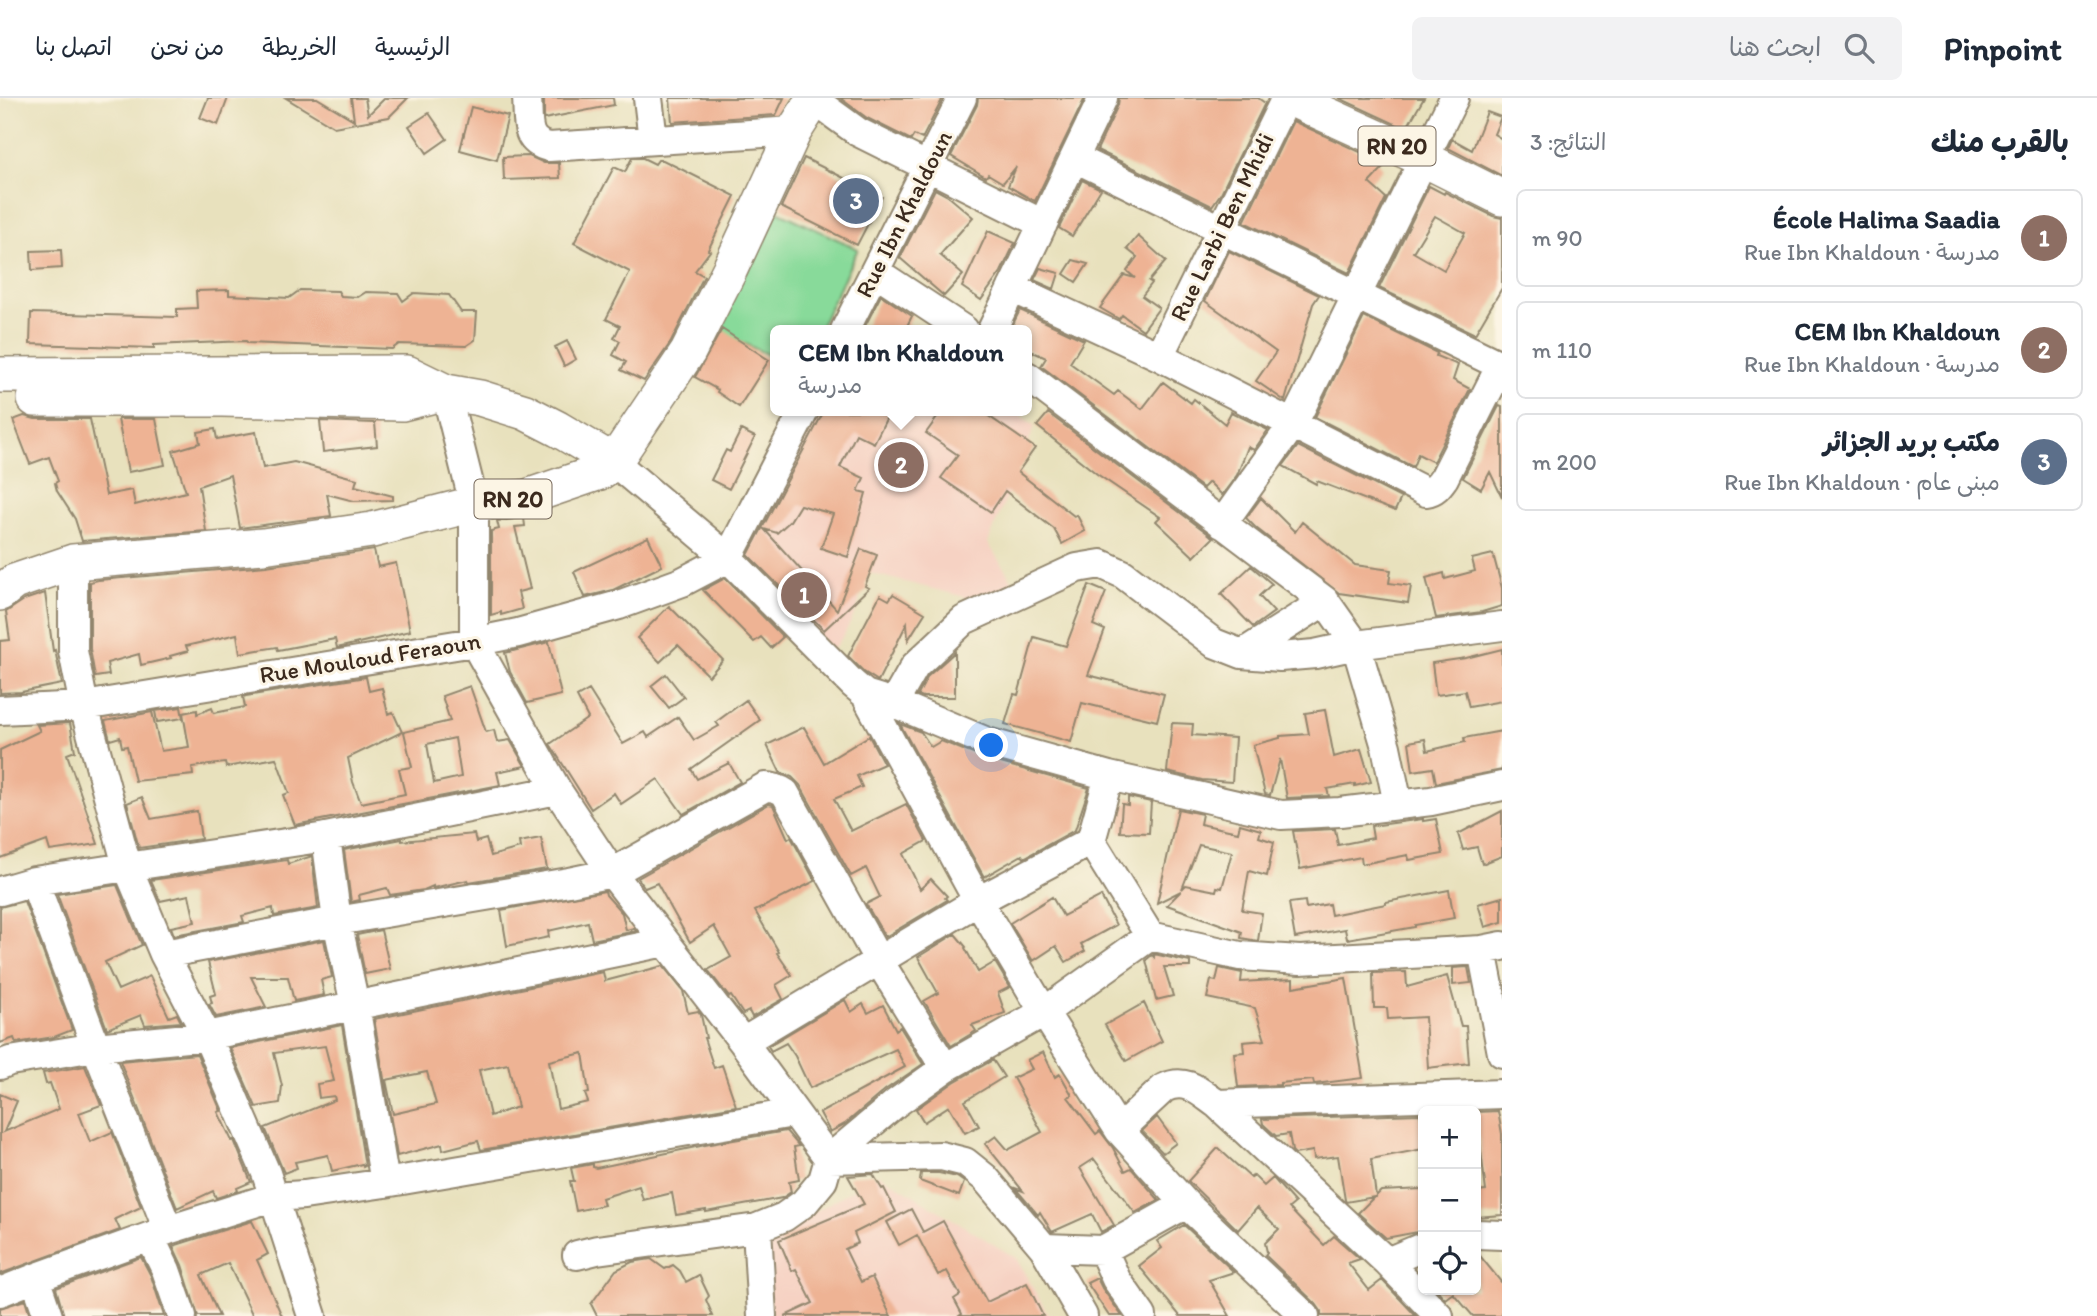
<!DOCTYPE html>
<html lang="ar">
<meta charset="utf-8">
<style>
:root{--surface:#fff;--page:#f2f2f3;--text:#1f2937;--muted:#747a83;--line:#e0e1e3;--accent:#b5179e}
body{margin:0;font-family:Itim,"Playpen Sans Arabic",sans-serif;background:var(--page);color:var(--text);direction:rtl}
.controls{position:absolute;right:21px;bottom:21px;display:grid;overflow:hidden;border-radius:10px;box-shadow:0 2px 5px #0004}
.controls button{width:63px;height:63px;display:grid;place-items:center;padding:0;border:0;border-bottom:2px solid var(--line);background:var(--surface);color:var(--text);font:35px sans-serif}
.you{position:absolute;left:992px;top:648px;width:24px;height:24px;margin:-18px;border:5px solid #fff;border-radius:50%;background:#1a73e8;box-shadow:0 0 0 10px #1a73e833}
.badge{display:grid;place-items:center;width:46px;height:46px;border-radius:50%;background:var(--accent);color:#fff;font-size:23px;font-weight:700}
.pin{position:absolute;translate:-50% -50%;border:4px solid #fff;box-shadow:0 2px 7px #0006}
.popup{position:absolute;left:770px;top:227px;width:262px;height:91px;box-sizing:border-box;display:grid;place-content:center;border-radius:10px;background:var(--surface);filter:drop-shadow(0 2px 5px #0005);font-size:23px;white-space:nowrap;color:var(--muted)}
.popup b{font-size:26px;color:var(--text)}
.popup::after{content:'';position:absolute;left:50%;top:100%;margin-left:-14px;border:14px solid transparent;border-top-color:var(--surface)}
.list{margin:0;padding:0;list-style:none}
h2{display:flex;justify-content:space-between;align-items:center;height:91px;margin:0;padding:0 28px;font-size:30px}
h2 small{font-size:23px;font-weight:400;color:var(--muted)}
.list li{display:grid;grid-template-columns:46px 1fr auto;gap:21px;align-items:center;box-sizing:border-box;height:98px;margin:0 14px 14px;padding:0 14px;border:2px solid var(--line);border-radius:10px}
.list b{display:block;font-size:26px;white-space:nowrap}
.list p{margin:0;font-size:23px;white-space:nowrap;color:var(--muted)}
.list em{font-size:23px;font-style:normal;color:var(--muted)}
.icon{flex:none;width:38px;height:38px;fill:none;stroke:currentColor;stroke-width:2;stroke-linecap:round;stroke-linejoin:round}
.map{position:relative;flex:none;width:1502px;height:1218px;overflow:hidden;direction:ltr}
header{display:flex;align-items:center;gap:42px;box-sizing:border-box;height:98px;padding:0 35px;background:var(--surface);border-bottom:2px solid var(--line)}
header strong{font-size:33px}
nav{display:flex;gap:38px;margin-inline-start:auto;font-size:24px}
.search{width:490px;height:63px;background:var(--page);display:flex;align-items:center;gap:18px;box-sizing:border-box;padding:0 24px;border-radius:10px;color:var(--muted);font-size:26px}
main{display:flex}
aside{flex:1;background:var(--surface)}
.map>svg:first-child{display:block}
.built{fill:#f6d2c3}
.green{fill:#88da9a;stroke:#62825c;stroke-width:2}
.building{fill:#eeb394;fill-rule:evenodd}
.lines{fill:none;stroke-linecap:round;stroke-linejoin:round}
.minor-casing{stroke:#92866e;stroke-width:32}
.major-casing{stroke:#92866e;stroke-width:38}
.minor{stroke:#fff;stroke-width:28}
.major{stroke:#fff;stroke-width:35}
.labels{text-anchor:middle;stroke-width:6;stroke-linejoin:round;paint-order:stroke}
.shield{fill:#fcf5e5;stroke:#75675a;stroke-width:2}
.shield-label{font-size:23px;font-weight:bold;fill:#3b2a1e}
.street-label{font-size:24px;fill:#3b2a1e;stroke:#fcf5e5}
</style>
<header>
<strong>Pinpoint</strong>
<div class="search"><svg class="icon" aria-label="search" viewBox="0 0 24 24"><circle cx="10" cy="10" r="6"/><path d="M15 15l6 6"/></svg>ابحث هنا</div>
<nav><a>الرئيسية</a><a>الخريطة</a><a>من نحن</a><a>اتصل بنا</a></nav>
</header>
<main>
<aside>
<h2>بالقرب منك<small>النتائج: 3</small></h2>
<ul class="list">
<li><span class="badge" style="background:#8d6e63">1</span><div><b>École Halima Saadia</b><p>مدرسة · Rue Ibn Khaldoun</p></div><em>90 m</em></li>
<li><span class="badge" style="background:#8d6e63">2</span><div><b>CEM Ibn Khaldoun</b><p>مدرسة · Rue Ibn Khaldoun</p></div><em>110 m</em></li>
<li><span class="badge" style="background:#5c6f8a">3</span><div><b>مكتب بريد الجزائر</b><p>مبنى عام · Rue Ibn Khaldoun</p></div><em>200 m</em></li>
</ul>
</aside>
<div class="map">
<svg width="1502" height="1218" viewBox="0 0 1502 1218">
<rect width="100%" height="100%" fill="#fcf5e5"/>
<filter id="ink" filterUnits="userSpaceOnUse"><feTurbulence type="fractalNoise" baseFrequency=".0143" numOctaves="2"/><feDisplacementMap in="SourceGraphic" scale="14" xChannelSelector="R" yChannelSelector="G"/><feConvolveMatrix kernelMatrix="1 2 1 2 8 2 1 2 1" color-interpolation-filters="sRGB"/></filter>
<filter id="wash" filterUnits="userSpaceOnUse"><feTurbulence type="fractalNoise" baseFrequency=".00686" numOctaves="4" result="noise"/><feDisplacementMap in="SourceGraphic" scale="28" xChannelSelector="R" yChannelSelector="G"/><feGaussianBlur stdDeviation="1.57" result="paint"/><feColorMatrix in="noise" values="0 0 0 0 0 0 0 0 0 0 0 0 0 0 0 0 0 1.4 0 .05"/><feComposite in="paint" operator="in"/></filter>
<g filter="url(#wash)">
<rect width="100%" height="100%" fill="#e8e1bd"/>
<!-- built -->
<path class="built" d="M811,313h203l21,15 -47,117 26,41 -43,24 -6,-11 -100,-25 -7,35 -14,28 -20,26 -90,-79 30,-78z
M879,1076l137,84 33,58h-278l-5,-75z"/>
<!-- green -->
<path class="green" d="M771,110l87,41 -39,81h-44v28l-62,-29z"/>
<g id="blocks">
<!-- building -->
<path class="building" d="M208,0h20l-10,27 -18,-7z
M286,0h31l37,22 -3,-22h14l3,17 17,-17h23l-19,19 -55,10z
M544,0h69l1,7 -70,14z
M670,0h114l-8,17 -104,7z
M840,0h99l3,2 -20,39 -8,-4 -3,5 -44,-22z
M978,0h107l-50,103 -27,-15 8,-19 -13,16 -15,-9 -2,3 -35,-21 26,-51z
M1119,0h139l7,5 -44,90 -9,13 -115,-56 21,-45z
M1339,0h85l-18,31z
M471,9l37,9 -11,44 -37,-10z
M1487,14l14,5 -7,17 8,5v37l-54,-28 4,-9 20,11z
M429,15l18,26 -20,14 -18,-27z
M1293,23l78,36 12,11 -14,15 17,15 -37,75 -105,-51z
M529,58l15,7h15l1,15 -56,2 -1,-23z
M632,60h11l12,6 3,-4h5l72,36 -27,54 2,1 -15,20 9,5 -33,66 -27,39 -23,-11 5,-8 -13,-7 7,-14 -6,-3 6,-12 -14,-7 24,-47 -56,-29 40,-76 11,5z
M804,60l78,39 -25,48 -76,-38z
M1082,82l19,9 -29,47 -13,-8z
M1429,88l15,8 1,-2 48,24 9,2v70l-27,46 -96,-46zM1435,118l30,17 -21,37 -31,-18z
M935,91l13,7 25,21 -33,38 23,20 -19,21 -44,-38z
M988,133l27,12 -14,29 -20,28 -19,-13z
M1138,138l28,25 -17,20 3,2 -10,13 17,12 -16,22 -21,-15 -3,4 -19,-11 24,-33 11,3 -8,-7 10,-14 -10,-8z
M61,152l1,18 -30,2 -1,-19z
M1229,153l90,44 -6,9 -28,97 -29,-20 20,-29 -71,-51z
M1073,162l15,4 -12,18 -12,-8z
M1040,170l19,5 -5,16 -20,-9z
M229,192v5l60,3 11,-8 38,1 3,5 17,1 8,-5 32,1 5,8 11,-8 35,2 12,17h16l-2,28 -9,6 -67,-2 -7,5 -144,-6 -2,-2 -92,4v3l-124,-4 1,-31 146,4v-8l20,-1 -1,-17z
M881,197l31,21 -7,14h-42z
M1020,212l64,30 -14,23 44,32 4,-4 24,18 21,-27 28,21 3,-4 31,25 6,-12 37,18 -14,20 -6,-3 -11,28 -15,20 -13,-13 -6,6 -162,-122 5,-8 -19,-9v-19h-17z
M1364,219l73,36 -1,3 22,9 -5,15 17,9 -37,73 -15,-8 -5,13 -98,-50z
M722,231l47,31 -30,47 -22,-15 1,-2 -23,-13z
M567,243l9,18 -12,7 -9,-19z
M1499,308l3,1v90l-12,-25 -9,17 -18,-11z
M824,313h66l-16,32 -18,-9 -16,33 24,11 -6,13 8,2 -18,64 -27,-9 12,-34 -33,-9 -10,16 -13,12 -13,-4 73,81 24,-61 16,6 -12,31 4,2 -45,42 -76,-75z
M942,313h39l54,37 -17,24 56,44 3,-1 8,16 -23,13 -8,-15 -49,-38 -14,21 -50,-34 17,-23 -32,-22z
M1048,315l162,122 3,3 -19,19 -38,-36 4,-4 -63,-43 -60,-48z
M24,318l11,3h55l16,76 26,-5 3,15 51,-13 -13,-41 27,-8 -2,-11 17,-3 2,10 39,-7 7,36 31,-6 63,17 -2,7 38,10v4l-39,1 -27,-7 4,22 -91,12 -10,-53 -31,11 7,45 -124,10 -7,-22 -18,-28 -2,-8 3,-2 -9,-24 -19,7 -17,-44z
M118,321h38l9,46 -37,7z
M320,323l55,2 2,23 -54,6z
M741,332l14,7 -26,52 -18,-9 15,-30 4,2z
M1298,348l103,52 -6,13 -78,-30 -1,3 -33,-18z
M1261,400l34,34 7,-10 53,43 36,5 -2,13 22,3 -3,17 -69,-10 -83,-65 -10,-10z
M524,420l1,8 -10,1 15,62 -12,3 4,17 -21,6v-3l-10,3v-84l8,-2 -2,-8z
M648,439l14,29 -49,24 -28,7 -11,-25z
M374,452l4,17 18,-4 14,68 -73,17 -2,-9 -57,11 -1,-3 -37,6 -3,-19 -51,12 2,5 -18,5 1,2 -30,7 -2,-11 -32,9 2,12 -14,2 -5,-28v-67l8,-2 168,-14z
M1493,456l9,34v18l-20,6 -46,6 -10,-40 18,-5 1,6 30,-8 -3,-12z
M1251,468l21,18 -13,12 15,16 -21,15 -32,-33z
M725,480l58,59 -12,11 -10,-11 -7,5 -51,-52z
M1089,487l17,7 -13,33 12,5 -17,45 76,19 -7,27 -75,-18 -11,39 -66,-18 9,-30 4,1 16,-58 32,9z
M45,495l8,58 2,-1 7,34 -41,8 -21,1v-52l10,-1 -4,-28 18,-12z
M893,496l32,19 -17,27 -1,-17 -29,58 -14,-9 -16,-16 32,-61 9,5z
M669,508l54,54 -14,16 -31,-31 -18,17 -23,-24z
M549,544l12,53 -34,8 -17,-31 -5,-19z
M1502,551v52l-33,6 -4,-16 -29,4 -4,-32 34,-5z
M955,554v45h-32l-5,-2 10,-19z
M666,576l18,23 -15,11 -18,-22z
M366,579l3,14 13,-3 6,26 5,-2 9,20 -54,26 5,24 8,21 44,-9 -6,-25 13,-2 -8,-35 46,-11 -8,-25 28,-10 16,46 8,-2 3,12 13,-2 15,26 -28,6 3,13 -205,40 -12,-30 6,-2 -13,-35 -50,9 -1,-4 -33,4 1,8 -58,6 -8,-35 -5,1 -2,-10 -10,3 -5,-19 47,-9 9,39 28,-4 -6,-34 14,-3v4l15,-6 2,5 31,-6 -2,-10 3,-1zM455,640l6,39 -27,6 -7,-39z
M589,592l34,54 22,-12 3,5 30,-20 16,23 25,-14 -3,-4 30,-22 14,20 -69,49 6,10 32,-16 11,19 -57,32 -25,-35 -37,25 -7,-11 -23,16 -41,-65 38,-26 -11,-21z
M181,609l2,11 -26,4 -2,-11z
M1325,612l9,47 27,-8 10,33 -16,4v-2l-28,5 2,7 -42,2 -7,-39 -10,36 -5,-1 -12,-49 27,-7v-2l29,-2 -4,-21z
M70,625l5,28 -8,3 31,90 -48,7 -3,-10 -47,17v-108l40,-19 -3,-6z
M1172,625l21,1 -1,11 43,3 -3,44 -30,-2 -35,-8z
M900,626l21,8 10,15 10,-6 42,17 106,30 -14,42 -51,28 -2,-3 -38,22z
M804,629l20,36 45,-27 15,28 -27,12 5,11 -28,12 17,32 55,-27 20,37 -23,13 17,35 11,-10 16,17 -2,2 2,2 -62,37 -19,-33 14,-7 -14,-29 -15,8 -51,-91 -8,-8 -12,-5 -13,-27z
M1502,633v39l-66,13 -3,-15 -20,3 -4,-29 16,-3 2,12 38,-9 -1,-4z
M142,699l9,22 46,-8 4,28 -62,9 -12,-45z
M1128,699l23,5 -2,31 -29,-1 2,-28 6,1z
M769,706l4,1 15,34 3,-2 24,44 -60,30 24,41 -2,1 15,22 -16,10 7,14 -31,18 -3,-6 -6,3 -12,-18 -2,1 -21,-27 23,-13 -17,-31 -24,16 -33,-59 -12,5 -7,-10z
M1178,711l24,5 -2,10 38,8 2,-8 21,6 -2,7 15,5 -7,34 -18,-5 -7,39 20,3 -4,28 -17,-3 1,-6 -75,-27 14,-14 -24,12zM1199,747l33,7 -10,36 -5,-1 -1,4 -30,-6 -4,4z
M1502,713v45l-20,8 -5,-17 -14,3 -5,-16z
M1423,721v2l13,-2 7,35 -34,6 -1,-5 -46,9 -1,-7 -61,12 -7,-38 42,-2 3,16 35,-7 -2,-12z
M474,736l2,8 10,-3 5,17 29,-8 -1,-6 22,-4 6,31 -78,13 -1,-2 -35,8v-2l-9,4 -34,5 -3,-7 -28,7 1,5 -9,2 -7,-52 58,-11v2z
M312,758l6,52 -44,8 -1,-8 -31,8 2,6 -70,13 -3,-8 24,-5 -6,-27 -29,6 -9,-21 136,-20 1,4z
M117,787l25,60 -37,17 13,28 32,-14 19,41 8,-3 4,8 -36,3 -4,-10 -34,14 -50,-135z
M1449,792l5,28 -39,7v2l-68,12 -2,-10 -50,9 -6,-35 16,-2 1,7 23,-4 2,11 55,-11v-2z
M605,793l1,4 16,18 4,17 8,-2 2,3 -44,9 -4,-18 -40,9 1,6 -42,9 -6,-36z
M1101,798l15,29 -35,19 4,7 -19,11 -10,-16 -23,15 -23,-38 42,-26 11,19z
M1502,799v25l-17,5 -7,-23z
M24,803l48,129 -18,7 -38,6 -2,-5 -14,5v-136z
M381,832l9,39 -25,5 -8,-39z
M955,836l11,13 -1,1 13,24 17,-10 15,25 -12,6 7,20 -33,12 4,6 -25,15 -27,-45 14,-8 -20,-36z
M324,842l8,37 -11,3 3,15 -30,6 -6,-24h-37l15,30 -50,10 -7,-13 3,-1 -2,-7 6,-2 -8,-32z
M1154,856l36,8v5h-26l9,29 -17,4 -10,-40 6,-5 2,2z
M663,868l20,25 5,22 10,-2 3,4 5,23h-2l10,30 8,-3 14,41 -255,44 -3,-9 -35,9 -1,-6 -45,12 -23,-137 229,-47 2,9zM583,955l6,40 -4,1 3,8 -30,7 -9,-48zM508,966l10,43 -28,9 -11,-46zM427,974l9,32 -43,10 -7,-34z
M1468,869l3,16 -18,2v-17z
M1219,870l23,5 -1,9 52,-3v8l53,-9 17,100 -48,6h-1l-1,-4 -33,3v2l-42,2 -4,-34 10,-1 -1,-10 22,-2 -10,-32 -48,-10 4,-18 5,1z
M1406,874l1,15 40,-11 14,50h5l3,37 -41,5 -3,-51 -37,2 -1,-11h-13l-1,-35z
M845,902l6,12 12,-8 5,9 15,-8 13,25 4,-3 23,37 -38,26 -40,34 -15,8 -10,-19 85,-46 -9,-18 -86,39 -15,-32 -9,-13 -15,8 -3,-5z
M1144,905l18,38 -36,20 -21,-36z
M342,927l23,141 -2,1 -1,-3 -30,7 -4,-16 -33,7 2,6 -13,5 -19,-45 70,-28 -1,-4 -15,2 -2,-14 17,-3 -9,-35 -51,7 8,33 -2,17 -24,4 -26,-59z
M1043,954l12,25 5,-3 12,21 -4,2 28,37 4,-3 13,17 12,23 6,-3 28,32 -24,13 -41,-54 -14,9 34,57 -13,7 -9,-18 -40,18 -12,-20 -2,3 -23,-27 8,3 -38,-47 11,-8 12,14 34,-18 -29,-54 19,-9 -5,-9z
M197,956l24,57 -3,1 14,29 2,-1 17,42 -14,6 1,3 -22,7 -3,-7 -36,17 -57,-147z
M993,962l11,17 -39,24 14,25 -14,7 -16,-27 -25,16 -8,-13 38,-27z
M85,968l16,39 -22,8 11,29 22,-10 29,75 -26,12 5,11 -120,44v-180l17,7 -13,31 55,-23 -9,-26 -4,1 -3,-11z
M1498,1013l4,23v81l-26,2v-25l10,-1 -10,-79z
M1420,1016l3,15v20l-52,10 5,37 5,-5 42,-2v42l-37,7 -28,-25 16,-16 -28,5 -1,-2 -7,-44 -24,3 -1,-8 -18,3 -3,-3 -3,-17 -13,2 -13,-12 -1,-5z
M1157,1019l19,26 -13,10 -21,-22z
M786,1033l13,15 -5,1 5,33 -10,2 2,10 -9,6 -76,14v-2l-30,5 -4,-22 -29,7 -4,-14 -37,12 2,7 -28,6 -6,-30h4l-3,-13 22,-4v3l3,1 114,-24z
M1218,1050l33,30 2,-3 11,11 9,-8 22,25 -6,5 35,37 10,-9 26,23 -12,4 21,27 13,-10 34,36h-95v-5l-5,-7 -51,-49 2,-3 -2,-9 14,-14 -22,-21 -19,22 -50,-49z
M921,1075h18l18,4 7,5 -5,14 -39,-15z
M873,1076l9,15 2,-1 12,24 -42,21 4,10 -13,6 16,33 11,-5 19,39h-106l28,-13 -17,-34 -4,2 -13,-31 85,-36 -16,-28z
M911,1111l12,23 20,-11 44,81 40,-19 16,33h-84l3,-2 -8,-15 6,-4 -13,-24 -9,4 -21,-40 -18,10 -12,-23z
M252,1123l16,33 -11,6 25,56h-29l-25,-53 -27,12 18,41h-21l-16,-51 -9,-19z
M1184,1127l50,47 -25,8 21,36h-50l-41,-50 23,-18 -5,-7z
M1476,1153l26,32v33h-29l-20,-23 -8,6 -8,-9h39z
M141,1159l10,19 13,40h-100l-8,-28z
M651,1161l14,10 8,-4 7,6 6,11 13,-7 10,21 -3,4 7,16h-116l-6,-12 25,-34 16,-8z
M1097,1180l5,10 20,28h-13l-22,-33z
M25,1202l5,16h-30v-8z"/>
</g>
</g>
<g filter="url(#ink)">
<use href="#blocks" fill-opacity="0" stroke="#92866e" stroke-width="2"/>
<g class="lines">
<!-- minor casing -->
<g class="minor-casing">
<path id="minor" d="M527,0c2,22 -4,43 22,49l245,-16
M648,0l5,42
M814,2l44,32 185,92
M1075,60l427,208
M876,174l88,58
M1012,190l147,68 267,136c9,-1 13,-7 18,-14l58,-115
M845,232l117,-232
M992,232l111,-232
M1159,258l127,-258
M1027,278l298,225 31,44 30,102 12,57
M446,294l28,112v138l83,148 55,83 131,169 86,117 112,-3 24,6 20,16 59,70 39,68
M614,364l114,96 125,126 12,10 29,9 93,39 122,34 172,39 59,-3 91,-11 71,-15
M1222,426l71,-100 161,-326
M73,464v89l11,55 43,160 37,88 43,82 59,137 46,143
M1242,556l83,-53
M865,596l113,207 66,111 75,118 67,74 119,112
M894,605l21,-37 49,-46 113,-52 24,-4 22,10 91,69 28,11 38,3 35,-3 41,-9 146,-19
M0,612l84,-4 390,-64 44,-9 101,-28 63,-23 46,-24 76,-147
M1109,678l-18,65 59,95
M326,739l11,84 18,84 30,178
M34,783l62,166 72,183
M0,793l34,-10 292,-44 231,-47
M1482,852l20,103
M164,856l173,-33 232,-39 43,-9 153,-86c8,0 13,1 20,6l94,168 66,107
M743,944l235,-141 113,-60
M0,967l10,-4 86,-14 111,-11 458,-94
M1217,1006l170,158 52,54
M1119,1032l45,-42c22,-11 36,4 53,16l285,-10
M757,1130l5,88
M1476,1136l26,1
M150,1139l16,33 16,46
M1044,1150l59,2 83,-46
M1103,1152l13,29 26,37
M577,1157l20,-5 160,-22 27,-11 20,-14 19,-23 6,-21 67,-56 49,-35 99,-56 106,-76 90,20 60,4 182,-10 20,-4
M1387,1164l36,-15
M35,1180l13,38
M0,1194l35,-14 133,-48 105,-33 31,-2 81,-12 408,-70"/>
</g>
<!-- major casing -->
<g class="major-casing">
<path id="major" d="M1290,0l134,61 78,39
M0,277l407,-2 39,19 34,6 45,14 33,17 56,33
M35,301h187l180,4 44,-11
M0,495l14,-11 59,-20 190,-16 109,-16 102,-26 53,-7 73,-25 14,-10 74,-110 42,-83 64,-138 21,-33"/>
</g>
<!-- minor -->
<use href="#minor" class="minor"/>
<!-- major -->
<use href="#major" class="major"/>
</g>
</g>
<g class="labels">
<!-- shield labels -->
<g class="shield">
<rect x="1358.5" y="28.5" width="77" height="39" rx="5"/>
<rect x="474.5" y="381.5" width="77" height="39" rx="5"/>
</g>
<g class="shield-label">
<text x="1397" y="56">RN 20</text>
<text x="513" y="409">RN 20</text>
</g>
<!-- street labels -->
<g class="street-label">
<text transform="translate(904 116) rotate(-63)" y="8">Rue Ibn Khaldoun</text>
<text transform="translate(1222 129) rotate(-64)" y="8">Rue Larbi Ben Mhidi</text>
<text transform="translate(370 560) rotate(-9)" y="8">Rue Mouloud Feraoun</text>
</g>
</g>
</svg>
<div class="controls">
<button>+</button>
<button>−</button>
<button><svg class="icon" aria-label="locate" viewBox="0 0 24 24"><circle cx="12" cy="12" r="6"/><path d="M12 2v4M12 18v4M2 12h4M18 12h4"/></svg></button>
</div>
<div class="you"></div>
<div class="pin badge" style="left:804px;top:497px;background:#8d6e63">1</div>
<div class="pin badge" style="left:901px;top:367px;background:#8d6e63">2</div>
<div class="popup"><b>CEM Ibn Khaldoun</b>مدرسة</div>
<div class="pin badge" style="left:856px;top:103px;background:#5c6f8a">3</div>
</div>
</main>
